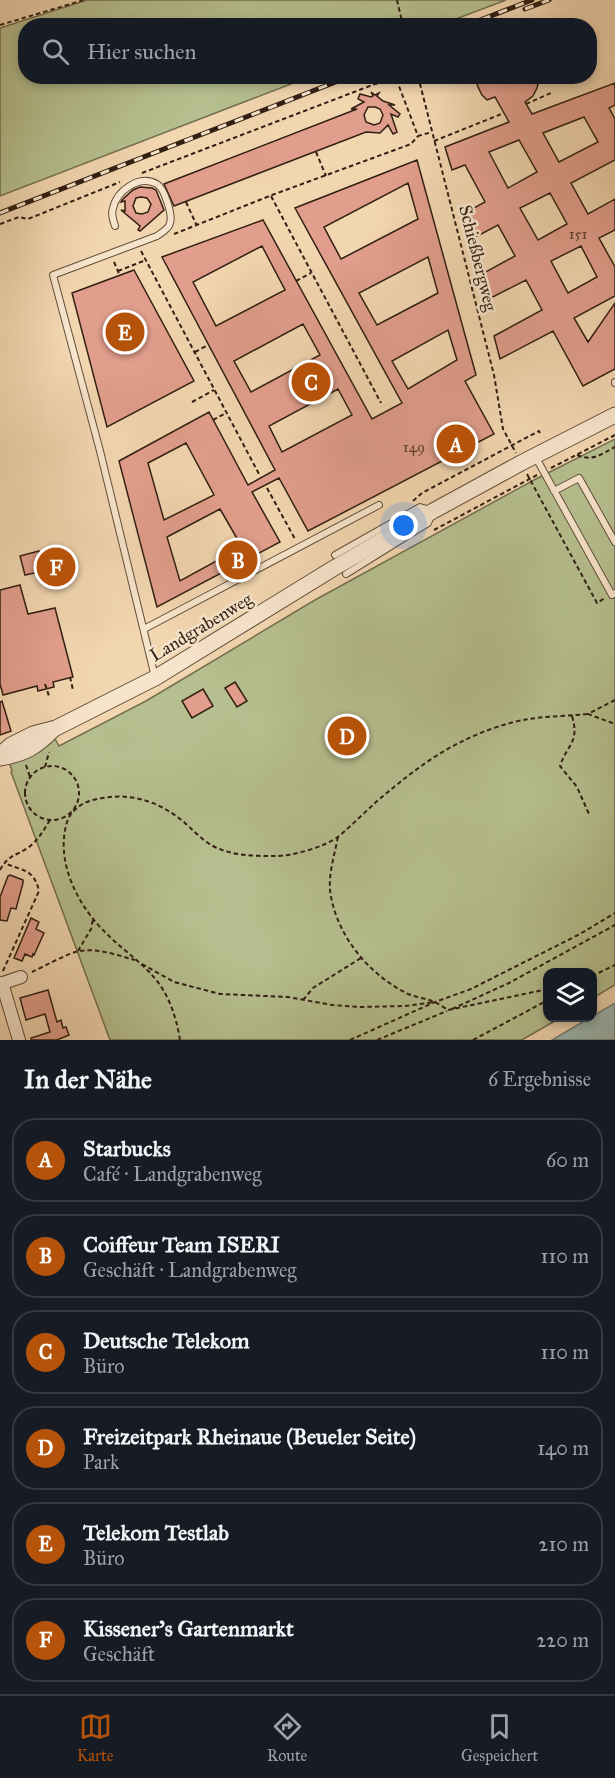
<!DOCTYPE html>
<html lang="de">
<meta charset="utf-8">
<style>
:root{--surface:#171b24;--page:#20242c;--text:#f1f3f6;--muted:#9ea1a6;--line:#363941;--accent:#b45309}
body{margin:0;font-family:"IM FELL Great Primer",serif;background:var(--page);color:var(--text)}
.controls{position:absolute;right:18px;bottom:18px;display:grid;overflow:hidden;border-radius:12px;box-shadow:0 3px 9px #0003}
.controls button{width:54px;height:54px;display:grid;place-items:center;padding:0;border:0;border-bottom:2px solid var(--line);background:var(--surface);color:var(--text);font:30px sans-serif}
.you{position:absolute;left:404px;top:526px;width:21px;height:21px;margin:-15px;border:4px solid #fff;border-radius:50%;background:#1a73e8;box-shadow:0 0 0 9px #1a73e833}
.badge{display:grid;place-items:center;width:39px;height:39px;border-radius:50%;background:var(--accent);color:#fff;font-size:20px;font-weight:700}
.pin{position:absolute;translate:-50% -50%;border:3px solid #fff;box-shadow:0 2px 6px #0006}
.list{margin:0;padding:0;list-style:none}
h2{display:flex;justify-content:space-between;align-items:center;height:78px;margin:0;padding:0 24px;font-size:26px}
h2 small{font-size:20px;font-weight:400;color:var(--muted)}
.list li{display:grid;grid-template-columns:39px 1fr auto;gap:18px;align-items:center;box-sizing:border-box;height:84px;margin:0 12px 12px;padding:0 12px;border:2px solid var(--line);border-radius:24px}
.list b{display:block;font-size:22px;white-space:nowrap}
.list p{margin:0;font-size:20px;white-space:nowrap;color:var(--muted)}
.list em{font-size:20px;font-style:normal;color:var(--muted)}
.icon{flex:none;width:33px;height:33px;fill:none;stroke:currentColor;stroke-width:2;stroke-linecap:round;stroke-linejoin:round}
.map{position:relative;flex:none;width:615px;height:1040px;overflow:hidden}
.search{position:absolute;background:var(--surface);box-shadow:0 3px 9px #0003;left:18px;right:18px;top:18px;height:66px;display:flex;align-items:center;gap:15px;box-sizing:border-box;padding:0 21px;border-radius:24px;color:var(--muted);font-size:22px}
.sheet{height:654px;background:var(--surface)}
nav{display:flex;justify-content:space-around;align-items:center;box-sizing:border-box;height:84px;border-top:2px solid var(--line);background:var(--surface);font-size:16px;color:var(--muted)}
nav a{display:grid;justify-items:center;gap:3px}
nav .on{color:var(--accent)}
.map>svg:first-child{display:block}
.green{fill:#b6bf8f;stroke:#746f50;stroke-width:1.5}
.water{fill:#9cb8b2;stroke:#717b72;stroke-width:1.5}
.building{fill:#e19e8c;stroke:#311f12;stroke-width:1.5;fill-rule:evenodd}
.lines{fill:none;stroke-linecap:round;stroke-linejoin:round}
.service-casing{stroke:#614d3a;stroke-width:8}
.minor-casing{stroke:#614d3a;stroke-width:14}
.tertiary-casing{stroke:#614d3a;stroke-width:17}
.path{stroke:#311f12;stroke-width:2;stroke-dasharray:4.5 3;stroke-linecap:butt}
.service{stroke:#f7e4cc;stroke-width:6}
.minor{stroke:#f7e4cc;stroke-width:12}
.tertiary{stroke:#f7e4cc;stroke-width:15}
.rail-casing{stroke:#311f12;stroke-width:5}
.rail{stroke:#f7e4cc;stroke-width:3;stroke-dasharray:9;stroke-linecap:butt}
.labels{text-anchor:middle;stroke-width:5;stroke-linejoin:round;paint-order:stroke}
.number-label{font-size:15px;fill:#5d3f30}
.street-label{font-size:18px;fill:#311f12;stroke:#f7e4cc}
</style>
<div class="map">
<svg width="615" height="1040" viewBox="0 0 615 1040">
<rect width="100%" height="100%" fill="#f2d6b0"/>
<filter id="stains"><feTurbulence type="fractalNoise" baseFrequency=".00333" numOctaves="4"/><feColorMatrix values="0 0 0 0 .2 0 0 0 0 .09 0 0 0 0 .02 0 0 0 .5 -.17"/></filter>
<radialGradient id="worn" r=".72"><stop offset=".6" stop-color="#630" stop-opacity="0"/><stop offset="1" stop-color="#630" stop-opacity=".3"/></radialGradient>
<!-- green -->
<path class="green" d="M87,0h419l-66,25 -414,1v50l283,1 -309,119v-168z
M615,439v546l-22,13 -1,-26h-44v45l12,1 -38,22h-412l-99,-268 1,-1 -3,-10 46,-22 4,7 87,-45 169,-101 219,-120z"/>
<!-- water -->
<path class="water" d="M615,1003v37h-63z"/>
<!-- building -->
<path class="building" d="M475,76h65l-3,12 -4,8 -8,6 7,12 83,-31v22l-6,3 6,11v41l-44,23 17,31 27,-15v31l-16,8 16,29v29l-41,22 14,24 27,-39v66l-32,17 -30,-55 -53,28 -6,-23 48,-26 -16,-30 -39,20 -7,-25 35,-19 -17,-31 -28,15 -9,-25 24,-13 -20,-37 -13,5 -7,-23 64,-25 -14,-25 -8,3 -5,-5 -4,-8zM584,117l14,25 -39,20 -16,-29zM519,140l18,32 -29,16 -19,-36zM550,193l17,31 -29,16 -18,-32zM581,246l16,31 -29,16 -17,-32z
M371,92l4,3 4,-2 -2,3 6,5 12,4h-6l11,9 -2,3 -7,-3 6,18 -4,2 -5,-9 -8,8 -14,-1 -192,74 -10,-22 193,-75h-6l13,-7 -6,-3 2,-5 11,3 2,-1zM368,107h7l5,2 3,6 -3,8 -6,2 -8,-3 -2,-7z
M417,160l59,215 -11,6 29,53 -186,97 -29,-53 -27,14 28,50 -123,65 -38,-146 90,-49 39,73 27,-15 -113,-213 101,-37 109,199 30,-16 -107,-195zM408,183l10,36 -77,40 -17,-32zM262,246l23,44 -69,36 -23,-44zM428,257l10,36 -61,32 -18,-32zM303,324l17,31 -69,37 -17,-31zM448,330l9,30 -49,29 -16,-28zM338,389l14,26 -70,37 -13,-26zM186,443l28,52 -50,25 -16,-57zM220,509l22,38 -62,34 -13,-44z
M140,187l12,1 4,2 8,20 -24,21 -2,-1 2,-4 -19,-16 4,1v-10l-4,1 2,-3 10,-9zM141,197l6,1 4,6 -3,8 -6,2 -6,-1 -3,-7 3,-8z
M134,270l60,111 -87,46 -35,-134z
M39,551l5,20 -19,4 -5,-19z
M20,585l8,29 27,-6 18,69 -20,5 1,5 -16,4 -1,-5 -34,9 -3,-11v-94z
M235,682l12,19 -10,6 -12,-19z
M203,689l10,17 -21,12 -10,-17z
M2,701l9,30 -11,4v-33z
M10,875l13,5v3l-7,26 -5,-1 -4,13 -7,-1v-23l8,-21z
M31,918l8,4 -3,7 8,4 -10,22 -1,-1 -1,3 -7,-3 -3,7 -8,-3z
M48,990l9,32 4,-2 2,8 3,-1 3,8 -12,5h-26v-2l19,-6 -5,-18 -19,6 -6,-22z"/>
<g class="lines">
<!-- service casing -->
<g class="service-casing">
<path id="service" d="M115,226c-2,-6 -4,-12 -2,-18 4,-17 26,-34 44,-24 7,4 16,31 13,39 -1,6 -9,10 -13,13l-104,39 47,176 55,226
M615,382v1
M535,456l77,139 3,-2
M554,491l25,-13 36,64
M335,555l85,-48 13,4 -5,12 -82,51
M144,629l235,-124"/>
</g>
<!-- minor casing -->
<g class="minor-casing">
<path id="minor" d="M2,983l17,57
M0,984l21,-7"/>
</g>
<!-- tertiary casing -->
<g class="tertiary-casing">
<path id="tertiary" d="M0,755l11,-10 22,-11 23,-6 99,-50 179,-110 99,-57 88,-48 94,-48
M0,758c25,-4 36,-11 53,-28"/>
</g>
<!-- path -->
<path class="path" d="M397,0l6,26
M0,25l84,-25
M418,76l76,299 9,54 13,24
M526,104l25,-11
M434,141l70,-28
M316,152l10,24
M142,173l233,-89 22,-3 21,55 14,-4
M271,196l110,207
M186,202l11,24
M0,224l19,-7 9,2 92,-37
M174,234l98,-39 139,-51 7,-8
M141,251l118,223
M114,262l6,14
M118,271l28,-11
M296,281l15,-8
M195,352l13,-7
M192,402l22,-12
M213,420l13,-7
M577,455c16,7 24,-1 38,-8
M551,468l64,-33
M527,474l70,129 8,-5
M267,488l28,51
M413,501l9,-8 117,-62 1,2
M434,530l103,-55
M70,677l3,13
M45,684l4,12
M615,700l-27,14 27,10
M572,716c8,27 -5,28 -12,50l17,21 12,27
M26,765l4,12
M25 793a27 27 0 1 1 54 0a27 27 0 1 1-54 0Z
M45,767l4,-15
M338,837c-4,20 -11,41 -7,60 8,41 38,77 75,96 8,4 18,5 26,8 6,2 11,6 16,9l100,-21
M0,870c10,-17 15,-13 29,-23 9,-7 15,-17 21,-27
M78,951l13,-22 2,-10
M142,964l32,18 46,12 68,3 44,8 29,2 44,-1 30,-4
M3,971l36,-80c-5,-22 -16,-20 -35,-28
M32,972c13,-6 34,-18 47,-21 19,-3 38,4 56,9
M592,976l23,-11
M303,1000l10,-12 48,-30
M452,1009l57,-26 106,-58
M180,1040c-3,-19 -9,-39 -20,-55 -14,-20 -35,-33 -52,-50 -28,-26 -52,-70 -42,-109 3,-14 13,-22 27,-26 35,-9 65,0 92,23 9,8 18,18 28,23 19,10 41,10 62,10 18,0 50,-9 64,-20 13,-11 25,-23 37,-34 26,-22 54,-45 85,-60 19,-10 47,-20 68,-23 19,-3 40,-3 59,-5
M350,1040l85,-38 36,-13 109,-55 35,-21
M377,1040l70,-29
M473,1040l75,-40"/>
<!-- service -->
<use href="#service" class="service"/>
<!-- minor -->
<use href="#minor" class="minor"/>
<!-- tertiary -->
<use href="#tertiary" class="tertiary"/>
<!-- rail casing -->
<g class="rail-casing">
<path id="rail" d="M525,9l24,-9
M465,26l67,-26
M0,213l351,-137"/>
</g>
<!-- rail -->
<use href="#rail" class="rail"/>
</g>
<g class="labels">
<!-- number labels -->
<g class="number-label">
<text x="578" y="239">151</text>
<text x="414" y="452">149</text>
</g>
<!-- street labels -->
<g class="street-label">
<text transform="translate(478 258) rotate(76)" y="6">Schießbergweg</text>
<text transform="translate(201 627) rotate(-31)" y="6">Landgrabenweg</text>
</g>
</g>
<rect width="100%" height="100%" filter="url(#stains)"/>
<rect width="100%" height="100%" fill="url(#worn)"/>
</svg>
<div class="controls">
<button><svg class="icon" aria-label="layers" viewBox="0 0 24 24"><path d="M12 4l9 5-9 5-9-5zM3 14l9 5 9-5"/></svg></button>
</div>
<div class="you"></div>
<div class="pin badge" style="left:456px;top:444px">A</div>
<div class="pin badge" style="left:238px;top:560px">B</div>
<div class="pin badge" style="left:311px;top:382px">C</div>
<div class="pin badge" style="left:347px;top:736px">D</div>
<div class="pin badge" style="left:125px;top:332px">E</div>
<div class="pin badge" style="left:56px;top:567px">F</div>
<div class="search"><svg class="icon" aria-label="search" viewBox="0 0 24 24"><circle cx="10" cy="10" r="6"/><path d="M15 15l6 6"/></svg>Hier suchen</div>
</div>
<section class="sheet">
<h2>In der Nähe<small>6 Ergebnisse</small></h2>
<ul class="list">
<li><span class="badge">A</span><div><b>Starbucks</b><p>Café · Landgrabenweg</p></div><em>60 m</em></li>
<li><span class="badge">B</span><div><b>Coiffeur Team ISERI</b><p>Geschäft · Landgrabenweg</p></div><em>110 m</em></li>
<li><span class="badge">C</span><div><b>Deutsche Telekom</b><p>Büro</p></div><em>110 m</em></li>
<li><span class="badge">D</span><div><b>Freizeitpark Rheinaue (Beueler Seite)</b><p>Park</p></div><em>140 m</em></li>
<li><span class="badge">E</span><div><b>Telekom Testlab</b><p>Büro</p></div><em>210 m</em></li>
<li><span class="badge">F</span><div><b>Kissener's Gartenmarkt</b><p>Geschäft</p></div><em>220 m</em></li>
</ul>
</section>
<nav>
<a class="on"><svg class="icon" aria-label="map" viewBox="0 0 24 24"><path d="M3 6l6-2 6 2 6-2v14l-6 2-6-2-6 2zM9 4v14M15 6v14"/></svg>Karte</a>
<a><svg class="icon" aria-label="directions" viewBox="0 0 24 24"><path d="M12 3l9 9-9 9-9-9zM9 14v-3h6M13 9l2 2-2 2"/></svg>Route</a>
<a><svg class="icon" aria-label="saved" viewBox="0 0 24 24"><path d="M7 4h10v16l-5-4-5 4z"/></svg>Gespeichert</a>
</nav>
